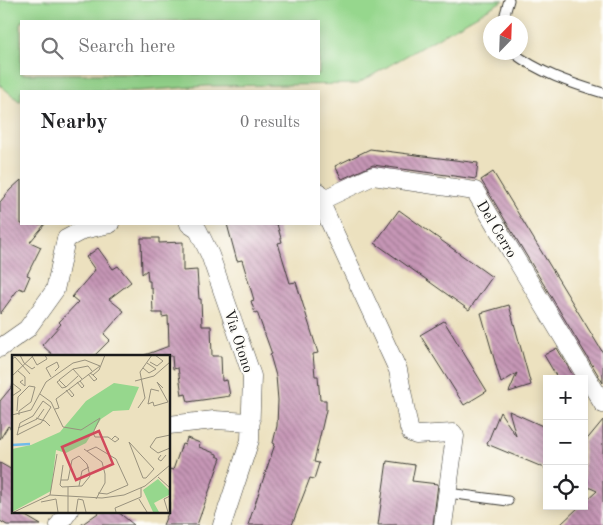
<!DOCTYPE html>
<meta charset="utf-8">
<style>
:root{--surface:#fff;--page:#f2f2f2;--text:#202124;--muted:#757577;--line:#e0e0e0}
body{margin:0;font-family:"Old Standard TT",serif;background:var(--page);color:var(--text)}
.controls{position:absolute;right:15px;bottom:15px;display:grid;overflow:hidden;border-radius:0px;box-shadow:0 2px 12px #0003}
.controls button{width:45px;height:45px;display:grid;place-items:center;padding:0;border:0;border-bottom:1px solid var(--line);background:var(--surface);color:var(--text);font:25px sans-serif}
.compass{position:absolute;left:483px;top:15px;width:45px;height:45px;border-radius:50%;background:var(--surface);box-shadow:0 2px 12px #0003;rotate:23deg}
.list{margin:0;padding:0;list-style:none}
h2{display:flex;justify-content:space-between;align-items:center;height:65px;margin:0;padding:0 20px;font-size:21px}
h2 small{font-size:16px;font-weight:400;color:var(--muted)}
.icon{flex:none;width:28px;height:28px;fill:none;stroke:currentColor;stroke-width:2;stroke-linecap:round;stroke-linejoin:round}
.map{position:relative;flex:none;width:603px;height:525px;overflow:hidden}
.search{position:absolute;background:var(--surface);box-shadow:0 2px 12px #0003;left:20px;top:20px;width:300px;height:55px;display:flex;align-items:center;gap:12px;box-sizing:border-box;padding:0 18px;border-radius:0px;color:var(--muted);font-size:19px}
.panel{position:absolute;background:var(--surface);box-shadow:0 2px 12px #0003;left:20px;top:90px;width:300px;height:135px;border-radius:0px}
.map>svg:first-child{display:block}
.green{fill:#96d78d;stroke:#597a54;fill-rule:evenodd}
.building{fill:url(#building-back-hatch)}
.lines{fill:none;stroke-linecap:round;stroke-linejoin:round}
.lane-casing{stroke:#3b3a34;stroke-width:11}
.street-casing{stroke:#3b3a34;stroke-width:19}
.lane{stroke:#fff;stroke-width:9}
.street{stroke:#fff;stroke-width:18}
.labels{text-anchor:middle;stroke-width:4;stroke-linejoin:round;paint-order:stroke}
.street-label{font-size:15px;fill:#1c1c1c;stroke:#fdfcf7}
.inset-river{fill:none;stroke:#71bbea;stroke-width:2.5}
.inset-road{fill:none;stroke:#99927e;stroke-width:1}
.view{fill:#d1495b;fill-opacity:0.15;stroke:#d1495b;stroke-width:2.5}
.inset-edge{fill:none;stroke:#1c1c1c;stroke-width:2.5}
</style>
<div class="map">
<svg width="603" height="525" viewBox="0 0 603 525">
<defs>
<pattern id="building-back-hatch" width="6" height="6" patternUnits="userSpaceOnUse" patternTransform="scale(1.25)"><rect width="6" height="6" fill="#c696b6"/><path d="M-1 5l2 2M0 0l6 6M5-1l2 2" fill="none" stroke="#a07a93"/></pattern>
</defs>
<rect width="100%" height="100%" fill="#fdfcf7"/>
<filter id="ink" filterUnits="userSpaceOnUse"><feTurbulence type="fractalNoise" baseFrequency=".02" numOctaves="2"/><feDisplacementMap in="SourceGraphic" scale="10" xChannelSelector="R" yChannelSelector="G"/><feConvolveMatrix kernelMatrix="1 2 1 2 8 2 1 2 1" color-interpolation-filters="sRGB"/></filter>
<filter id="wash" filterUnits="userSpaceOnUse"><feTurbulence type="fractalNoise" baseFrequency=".0096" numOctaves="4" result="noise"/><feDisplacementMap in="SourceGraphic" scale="20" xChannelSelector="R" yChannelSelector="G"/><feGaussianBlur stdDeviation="1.12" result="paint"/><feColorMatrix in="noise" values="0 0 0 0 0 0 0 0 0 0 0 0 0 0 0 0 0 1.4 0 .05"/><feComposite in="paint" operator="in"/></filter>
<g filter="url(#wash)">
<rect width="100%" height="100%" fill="#ece1bf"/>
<!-- green -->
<path class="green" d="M0,0h504l-147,84 -151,2 -68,5h-117v10h-2l-19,-16zM21,21h298v53h-298z"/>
<g id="blocks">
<!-- building -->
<path class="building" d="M370,149l108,14 -2,16 -103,-14 -31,14 -7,-13z
M493,172l110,181v30l-122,-203z
M21,180v44h24l-15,18 11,5 -14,28 3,1 -6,14 -5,-2 -19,26v-112l10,-12z
M399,210l93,67 -23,33 -94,-67z
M227,224h50l5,18 -4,1 12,40 6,-1 22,71 -5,1 2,22h3l2,24h6v10l-12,52 5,1 -5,16 -4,-1 -18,47h-44l27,-81 -2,-1 4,-17 1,-26 -2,-24 -6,-21 2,-1 -15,-42 -2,1 -4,-12 3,-1 -12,-40 -5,1z
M141,238h18v5l24,-1v29l14,-1 2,29h2l1,27h9l1,30h9l1,25 5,-1 3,16 -42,6 -2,-8 -4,1 -4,-27 -5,1 -1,-13h-27v-1l24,-9 -1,-30 -6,1v-4h-9l-1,-25h-2v-7h-2l-1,-11 -5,4z
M98,248l15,21 5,-3 13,16 -22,17 15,12 -20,23 6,6 -16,16h-40l-12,-11 19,-21 -2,-2 19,-20 -6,-5 23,-27 -9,-13z
M509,305l22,80 -22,7 8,-19 -16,10 -20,-70z
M444,321l43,70 -23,14 -44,-70z
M557,348l18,31h-17l-14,-24z
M14,384v46l-6,-4 -8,13v-38z
M509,411l38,17v41l-60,-25 13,-32 16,24z
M603,420v105h-43l20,-19h4v-3l13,-12 -13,-6v-42z
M187,438l13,5 -1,4 18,7v2l4,2 -24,67h-34l6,-14v-42l4,1 9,-26 3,1z
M387,461l28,4 -3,16 26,3 -5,41h-55z
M0,463l14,8v40h3l24,14h-34l-7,-4z
M101,511h16l17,14h-53z"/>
</g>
</g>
<g filter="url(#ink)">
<use href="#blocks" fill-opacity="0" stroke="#3b3a34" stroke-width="1"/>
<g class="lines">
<!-- lane casing -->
<g class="lane-casing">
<path id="lane" d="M506,22l-1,-8 4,-14
M512,52c28,21 58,31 91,41
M448,493l60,8"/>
</g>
<!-- street casing -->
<g class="street-casing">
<path id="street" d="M319,192l1,9 78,169 11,58 2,5 5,2 37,-2 2,3 -12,89
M320,201l53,-25 102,15 128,213
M189,224l9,6 12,25 42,121 -2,64 -28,85
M0,348l27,-19 28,-39 11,-51 17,-9 27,-6
M169,425l45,-5 37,2
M59,525l10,-14"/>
</g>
<!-- lane -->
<use href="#lane" class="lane"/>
<!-- street -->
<use href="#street" class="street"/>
</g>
</g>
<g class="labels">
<!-- street labels -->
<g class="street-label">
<text transform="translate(497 229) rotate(59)" y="5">Del Cerro</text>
<text transform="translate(239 341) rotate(72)" y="5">Via Otono</text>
</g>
</g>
<!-- overview -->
<g transform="translate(12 355)">
<rect width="158" height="158" fill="#ece1bf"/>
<path d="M102,28l25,4 -10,23 -16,1 -12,8 -15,24 -20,10 -10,-3 -5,41 -39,21v-63l19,-4 29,-13 26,-31zM146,124l11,11v5l-15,8 5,9h-6l-10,-22z" fill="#96d78d"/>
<path class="inset-river" d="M0,90l18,-1"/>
<path class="inset-road" d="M8,0l4,8 8,6 3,-2M20,1l5,9 10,-6 -2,-4M0,4l3,-2 15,17M138,7l7,4 6,-5 -8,-6M131,13l6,5 7,-4 -9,-6M6,16l7,6v9l-5,-4 3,-2M78,18l3,2 6,-5 6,-15M76,19l6,7 3,-2 -4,-4M0,21l22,-21M39,22l-5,-9 11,-6 2,5 -4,4M70,24l-9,-10 15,-3 4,5M48,25l-3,2 5,6 4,-1M123,26l19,-5 16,-14M65,27l5,6 2,-2 -4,-5M0,28l9,7 -9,6M54,32l-7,-7 14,-11M54,32l12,-11M54,35l6,7 2,-2 -5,-6M147,36l-8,-2 -3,15 5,-2 1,4 14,-4 -11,-20 6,6M28,39l11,8 12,25 18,3 19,-12 -7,15 2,4h13l7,5 4,-3 -4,-3 -3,3M126,53l7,-10 -5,-26 12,-17M43,54l4,-1 -3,-9 44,-33M5,56l1,-14 11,-11 6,1 -4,15 -12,9v4M0,60l19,-5 15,-28 27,-19 12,-3 15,6M24,63l9,3 5,5M6,73l19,-9 7,-10M5,80l3,-12 13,-7 10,-15 8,6M5,80l24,-12 10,-16M158,80l-14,3 -6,9 8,6 12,-5M117,87l25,27 -8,9h-3zM72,94l18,13 3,12v9l-9,16M75,96l9,-4 20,12 12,26 -21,9 -9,-1M149,100l-3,4 3,2 5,-6M146,122l12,11M49,125h7l4,-20 7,-4 8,8 3,12 -8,10 -20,1 -2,-2 1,-6 2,-14M67,131l3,-15 7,-4M38,140l7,-41M127,144l8,13M29,147l15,-3 2,13M2,157l36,-17 52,3 22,-3 21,-9 25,-21M56,157v-25M64,157l2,-13 5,1 3,12M104,157l-1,-4 26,-11v-9M156,157l-4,-13 6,-3"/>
<path class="view" d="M87,76l14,33 -37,16 -14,-33z"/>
<rect width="158" height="158" class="inset-edge"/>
</g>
</svg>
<div class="controls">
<button>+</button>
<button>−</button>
<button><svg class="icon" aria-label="locate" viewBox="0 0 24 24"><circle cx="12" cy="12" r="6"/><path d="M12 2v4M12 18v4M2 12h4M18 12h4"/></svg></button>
</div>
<svg class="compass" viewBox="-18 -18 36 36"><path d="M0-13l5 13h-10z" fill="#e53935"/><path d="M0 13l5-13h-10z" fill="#757577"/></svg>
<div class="search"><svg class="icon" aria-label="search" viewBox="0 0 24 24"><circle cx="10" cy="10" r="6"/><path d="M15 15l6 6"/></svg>Search here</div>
<section class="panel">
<h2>Nearby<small>0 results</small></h2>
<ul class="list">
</ul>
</section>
</div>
